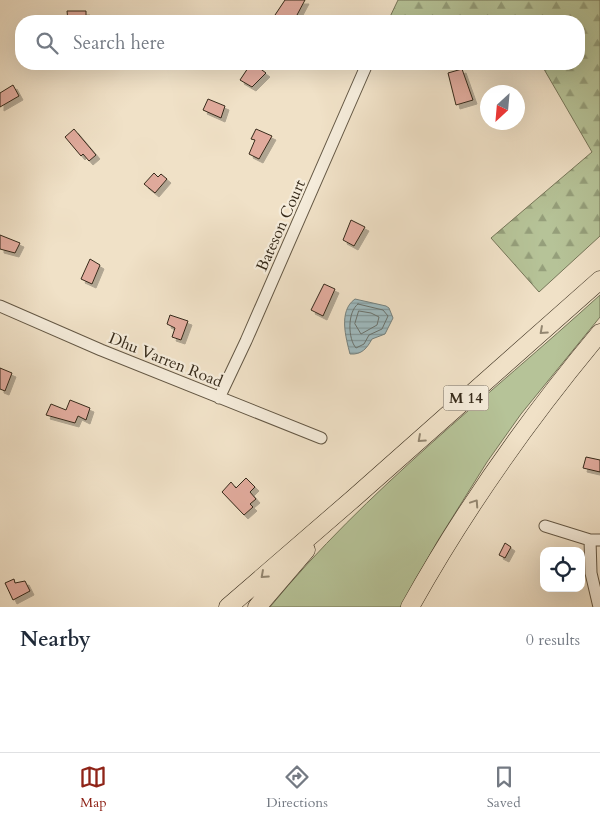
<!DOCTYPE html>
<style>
:root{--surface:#fff;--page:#f2f2f3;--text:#1f2937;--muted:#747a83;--line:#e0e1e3;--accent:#8f2418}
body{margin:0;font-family:Cardo,serif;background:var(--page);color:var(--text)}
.controls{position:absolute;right:15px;bottom:15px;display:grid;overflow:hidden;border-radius:10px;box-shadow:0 5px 20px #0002}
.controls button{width:45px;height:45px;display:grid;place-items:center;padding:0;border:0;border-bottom:1px solid var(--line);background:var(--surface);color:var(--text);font:25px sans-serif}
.compass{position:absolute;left:480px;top:85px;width:45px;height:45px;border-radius:50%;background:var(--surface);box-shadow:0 5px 20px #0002;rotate:206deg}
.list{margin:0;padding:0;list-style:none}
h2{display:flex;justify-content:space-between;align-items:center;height:65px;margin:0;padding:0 20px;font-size:21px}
h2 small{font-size:16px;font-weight:400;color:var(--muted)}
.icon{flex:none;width:28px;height:28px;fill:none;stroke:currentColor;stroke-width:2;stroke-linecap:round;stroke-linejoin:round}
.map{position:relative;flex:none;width:600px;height:607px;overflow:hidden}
.search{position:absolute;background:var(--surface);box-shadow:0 5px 20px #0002;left:15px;right:15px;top:15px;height:55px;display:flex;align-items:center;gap:12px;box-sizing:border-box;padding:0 18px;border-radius:20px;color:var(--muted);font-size:19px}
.sheet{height:145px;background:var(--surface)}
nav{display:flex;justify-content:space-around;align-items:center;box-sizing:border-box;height:70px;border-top:1px solid var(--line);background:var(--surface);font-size:14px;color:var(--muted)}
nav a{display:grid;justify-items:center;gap:2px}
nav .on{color:var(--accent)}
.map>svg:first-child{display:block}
.grass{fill:#b6c398;stroke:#767659}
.forest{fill:url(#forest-firs);stroke:#767659}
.water{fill:url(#water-rules);stroke:#75817e}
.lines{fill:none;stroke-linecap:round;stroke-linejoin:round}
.shore{stroke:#6a726d;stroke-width:1}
.building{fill:#e1ab9d;stroke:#362a1a;filter:url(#shadow)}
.minor-casing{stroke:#645845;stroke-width:13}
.highway-casing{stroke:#362a1a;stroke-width:19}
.minor{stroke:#f5ecdb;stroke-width:11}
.highway{stroke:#f0e1c7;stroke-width:18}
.oneway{stroke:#938670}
.labels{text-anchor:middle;stroke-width:4.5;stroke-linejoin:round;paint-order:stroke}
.shield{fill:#f5ecdb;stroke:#6f6454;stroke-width:1}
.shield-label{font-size:15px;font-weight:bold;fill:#362a1a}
.street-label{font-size:16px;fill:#362a1a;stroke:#f5ecdb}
</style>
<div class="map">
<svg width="600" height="607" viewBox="0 0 600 607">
<defs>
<pattern id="forest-firs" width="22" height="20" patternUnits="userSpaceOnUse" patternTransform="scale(1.25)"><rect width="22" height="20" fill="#b6c398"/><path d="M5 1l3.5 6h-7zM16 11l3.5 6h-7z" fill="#959f7b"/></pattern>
<pattern id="water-rules" width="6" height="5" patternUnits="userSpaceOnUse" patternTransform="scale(1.25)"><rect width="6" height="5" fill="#9fbbc0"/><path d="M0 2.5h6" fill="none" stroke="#82989b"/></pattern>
<filter id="shadow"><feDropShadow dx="4" dy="4" stdDeviation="0" flood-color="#0004"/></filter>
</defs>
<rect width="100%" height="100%" fill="#f0e1c7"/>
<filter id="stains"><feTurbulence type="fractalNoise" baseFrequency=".004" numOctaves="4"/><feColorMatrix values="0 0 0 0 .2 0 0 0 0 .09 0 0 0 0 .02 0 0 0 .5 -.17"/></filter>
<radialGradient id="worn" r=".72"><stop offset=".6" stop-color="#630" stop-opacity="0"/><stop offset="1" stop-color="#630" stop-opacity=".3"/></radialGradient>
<!-- grass -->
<path class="grass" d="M600,295v22l-79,97 -34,48 -50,80 -36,65h-131c96,-117 218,-210 330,-312z"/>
<!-- forest -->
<path class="forest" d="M398,0h202v236l-61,56 -48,-54 101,-86 -51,-88h38v-43h-191z"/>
<!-- water -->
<path class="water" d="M355,299l31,7 3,2 4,10 -8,16 -13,5c-5,9 -10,16 -22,15 -4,-16 -12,-43 5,-55z"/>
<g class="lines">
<!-- shore -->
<path class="shore" d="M358,304l25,6 5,6 -6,13 -13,6 -5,9 -8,4c-8,-9 -9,-36 2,-44z
M359,311l12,2 8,4 -2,8 -16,9 -6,-10z"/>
</g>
<!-- building -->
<path class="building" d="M285,0h20l-8,15 10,6h-22l-10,-6z
M67,11h19v9l-18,1z
M242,64h12l12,9 -14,14 -12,-7 8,-12z
M462,69l11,31 -17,5 -8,-32z
M13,85l6,11 -19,11v-14z
M208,99l17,7 -4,12 -18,-8z
M74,129l22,26 -7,6 -6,-7 -2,2 -16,-19z
M256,129l16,7 -13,23 -10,-5 6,-14 -4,-1z
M154,173l4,4 3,-3 6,5 -12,14 -11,-9z
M351,220l14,7 -11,19 -11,-6z
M0,235l20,8 -5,10 -15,-4z
M90,259l10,6 -8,19 -11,-5z
M324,284l11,5 -12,27 -12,-6z
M170,315l18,6 -7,19 -9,-3 3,-9 -8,-4z
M0,368l12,5 -7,18 -5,-2z
M70,400l20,8 -4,12 -8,-4 -3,7 -29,-8 5,-11 15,6z
M586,457l14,3v12l-17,-4z
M246,478l9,9 -5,5 6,7 -6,5 3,3 -9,8 -22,-23 9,-10 5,6z
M505,543l6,4 -6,11 -6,-3z
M14,579l1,4 10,-2 5,10 -17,9 -8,-17z"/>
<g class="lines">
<!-- minor casing -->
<g class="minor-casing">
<path id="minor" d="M0,306l101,44 220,88
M219,398l27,-57 121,-277
M545,526l45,14h10
M590,540l1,33 8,34"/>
</g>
<!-- highway casing -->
<g class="highway-casing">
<path id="highway" d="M228,607l126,-109 246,-218
M257,607l49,-57
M410,607c54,-97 119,-189 190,-274"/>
</g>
<!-- minor -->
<use href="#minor" class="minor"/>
<!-- highway -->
<use href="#highway" class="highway"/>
</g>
<!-- one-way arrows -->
<defs><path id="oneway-chevron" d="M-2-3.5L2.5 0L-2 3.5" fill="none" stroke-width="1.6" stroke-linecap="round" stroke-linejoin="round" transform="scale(1.25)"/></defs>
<g class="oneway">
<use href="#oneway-chevron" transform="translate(543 331) rotate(138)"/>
<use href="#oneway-chevron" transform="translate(421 439) rotate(138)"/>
<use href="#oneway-chevron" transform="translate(475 503) rotate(-56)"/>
<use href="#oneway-chevron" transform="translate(264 575) rotate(138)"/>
</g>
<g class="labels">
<!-- shield labels -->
<rect class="shield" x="443.5" y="385.5" width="45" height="25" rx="4"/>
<g class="shield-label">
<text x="466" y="403">M 14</text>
</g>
<!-- street labels -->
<g class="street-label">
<text transform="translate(280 225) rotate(-66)" y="6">Bateson Court</text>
<text transform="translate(166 359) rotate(22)" y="6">Dhu Varren Road</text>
</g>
</g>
<rect width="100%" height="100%" filter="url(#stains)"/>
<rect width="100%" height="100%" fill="url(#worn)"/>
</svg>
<div class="controls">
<button><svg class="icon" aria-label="locate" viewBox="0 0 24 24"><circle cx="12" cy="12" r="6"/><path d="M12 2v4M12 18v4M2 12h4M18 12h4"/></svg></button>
</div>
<svg class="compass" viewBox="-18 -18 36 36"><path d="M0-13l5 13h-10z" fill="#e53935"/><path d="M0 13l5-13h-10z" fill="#747a83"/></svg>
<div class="search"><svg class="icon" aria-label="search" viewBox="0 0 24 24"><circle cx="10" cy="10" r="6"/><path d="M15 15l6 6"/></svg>Search here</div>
</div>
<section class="sheet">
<h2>Nearby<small>0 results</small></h2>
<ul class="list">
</ul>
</section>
<nav>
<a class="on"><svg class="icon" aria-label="map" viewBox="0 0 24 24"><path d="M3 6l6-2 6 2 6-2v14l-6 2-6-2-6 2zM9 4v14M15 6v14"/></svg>Map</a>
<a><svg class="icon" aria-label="directions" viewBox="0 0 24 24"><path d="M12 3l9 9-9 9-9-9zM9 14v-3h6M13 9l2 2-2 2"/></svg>Directions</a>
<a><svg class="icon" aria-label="saved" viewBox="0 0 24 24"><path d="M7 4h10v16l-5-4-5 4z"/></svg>Saved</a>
</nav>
